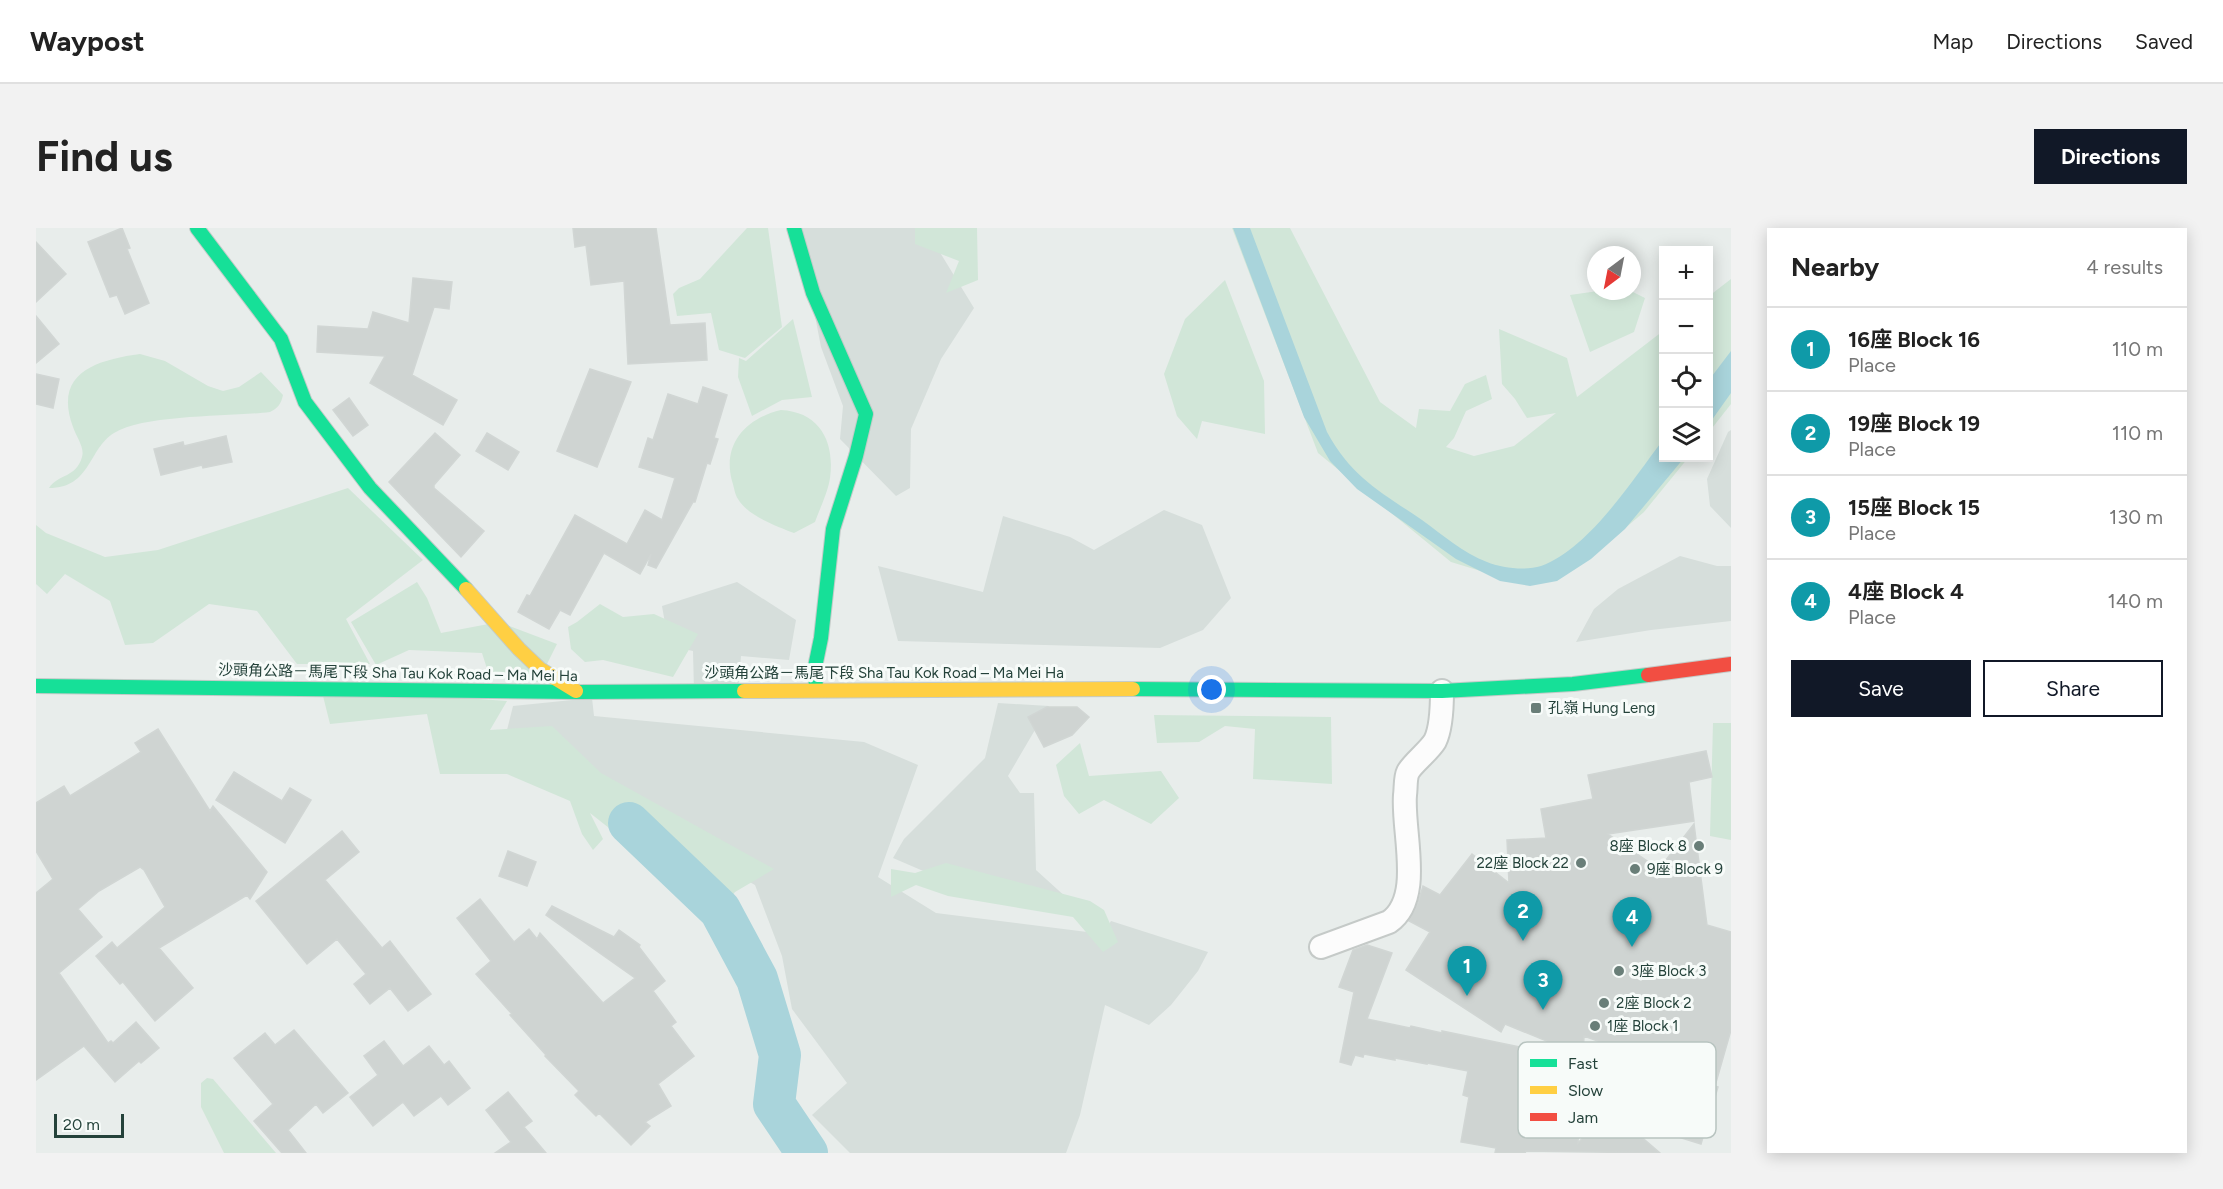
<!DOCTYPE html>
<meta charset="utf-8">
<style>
:root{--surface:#fff;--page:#f2f2f2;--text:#222;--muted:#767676;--line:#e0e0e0;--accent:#111827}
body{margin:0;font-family:Figtree,"Noto Sans SC",sans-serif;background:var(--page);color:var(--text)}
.controls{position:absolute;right:18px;top:18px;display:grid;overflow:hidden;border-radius:0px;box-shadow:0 3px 15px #0003}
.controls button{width:54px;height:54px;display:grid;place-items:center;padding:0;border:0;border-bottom:2px solid var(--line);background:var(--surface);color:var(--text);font:30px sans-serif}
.compass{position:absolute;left:1551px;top:18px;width:54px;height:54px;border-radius:50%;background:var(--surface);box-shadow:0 3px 15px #0003;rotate:212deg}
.scale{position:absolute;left:18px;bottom:15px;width:70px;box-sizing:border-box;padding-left:6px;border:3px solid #24423a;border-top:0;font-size:16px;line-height:21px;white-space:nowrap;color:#24423a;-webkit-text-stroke:4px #f7fbf9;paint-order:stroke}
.you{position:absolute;left:1176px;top:462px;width:21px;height:21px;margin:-15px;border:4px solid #fff;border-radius:50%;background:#1a73e8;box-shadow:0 0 0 9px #1a73e833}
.badge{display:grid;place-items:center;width:39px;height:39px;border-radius:50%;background:var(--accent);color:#fff;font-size:20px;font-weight:700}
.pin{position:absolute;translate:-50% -50px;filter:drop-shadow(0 2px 3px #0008)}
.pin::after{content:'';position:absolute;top:32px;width:21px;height:18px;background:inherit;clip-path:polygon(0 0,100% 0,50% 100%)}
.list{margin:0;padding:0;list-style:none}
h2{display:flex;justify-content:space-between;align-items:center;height:78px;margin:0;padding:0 24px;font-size:26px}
h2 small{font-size:20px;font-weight:400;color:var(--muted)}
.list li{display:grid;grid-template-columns:39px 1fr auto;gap:18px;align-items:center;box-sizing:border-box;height:84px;padding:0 24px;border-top:2px solid var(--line)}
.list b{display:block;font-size:22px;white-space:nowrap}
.list p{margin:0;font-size:20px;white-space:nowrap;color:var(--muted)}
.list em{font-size:20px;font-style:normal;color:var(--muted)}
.actions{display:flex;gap:12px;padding:18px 24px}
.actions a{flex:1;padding:14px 0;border:2px solid var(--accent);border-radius:0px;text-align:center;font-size:21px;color:var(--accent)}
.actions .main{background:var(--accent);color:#fff}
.icon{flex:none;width:33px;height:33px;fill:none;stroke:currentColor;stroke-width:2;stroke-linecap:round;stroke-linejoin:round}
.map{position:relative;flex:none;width:1695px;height:925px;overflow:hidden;border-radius:0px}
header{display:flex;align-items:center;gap:36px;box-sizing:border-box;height:84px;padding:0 30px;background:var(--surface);border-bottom:2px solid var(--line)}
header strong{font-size:28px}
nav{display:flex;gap:33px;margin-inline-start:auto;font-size:21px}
.intro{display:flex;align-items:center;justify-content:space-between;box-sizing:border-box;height:144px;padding:0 36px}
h1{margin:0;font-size:42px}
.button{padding:15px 27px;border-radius:0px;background:var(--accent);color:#fff;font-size:21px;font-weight:700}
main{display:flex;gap:36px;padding:0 36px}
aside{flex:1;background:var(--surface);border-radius:0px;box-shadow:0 3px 15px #0003}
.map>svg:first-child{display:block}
.built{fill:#d6dedb}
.green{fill:#d1e6d8}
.water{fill:#a9d4db}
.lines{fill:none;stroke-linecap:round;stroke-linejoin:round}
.river{stroke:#a9d4db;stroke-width:42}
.building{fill:#cfd4d2;stroke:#d1d6d4;stroke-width:1.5}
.street-casing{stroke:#c5cac8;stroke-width:26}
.fast-casing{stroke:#c3cbc8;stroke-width:16}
.slow-casing{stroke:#c3cbc8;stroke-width:16}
.jam-casing{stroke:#c3cbc8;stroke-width:16}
.street{stroke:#fcfcfc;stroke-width:22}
.fast{stroke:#16e098;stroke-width:14}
.slow{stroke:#ffcf43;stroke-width:14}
.jam{stroke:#f24e42;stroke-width:14}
.poi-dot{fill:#697e78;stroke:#f7fbf9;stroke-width:2}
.labels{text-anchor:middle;stroke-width:6;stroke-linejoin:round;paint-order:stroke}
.street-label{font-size:15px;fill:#24423a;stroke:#f7fbf9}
.poi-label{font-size:15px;fill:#24423a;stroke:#f7fbf9;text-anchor:start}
.key{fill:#f7fbf9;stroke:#b8c4c0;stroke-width:1.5}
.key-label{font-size:16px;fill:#24423a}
</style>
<header>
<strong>Waypost</strong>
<nav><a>Map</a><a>Directions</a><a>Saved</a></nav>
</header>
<div class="intro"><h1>Find us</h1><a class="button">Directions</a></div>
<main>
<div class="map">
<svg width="1695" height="925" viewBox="0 0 1695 925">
<rect width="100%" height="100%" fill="#e8edeb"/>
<!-- built -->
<path class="built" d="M762,0h127l49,80 -33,51 -30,70 -1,59 -14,8 -56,-57 3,-33 -22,-59z
M1695,202v98l-21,-22 -3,-27 21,-47z
M1128,282l38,15 29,73 -28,32 -43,18 -262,-7 -20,-75 105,26 20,-76 67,21 24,13z
M1644,328l37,10h14v55l-80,9 -75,12 18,-33 24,-20z
M701,354l59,38 -7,40 -48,-4 -3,35h-44l-1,-40 -24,-5 -7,-40z
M556,470l2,18 270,26 54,23 -40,112 58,36 167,21 8,-13 97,31 -10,19 -27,34 -22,20 -44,-20 -25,110 -14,38h-216l-38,-38 35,-32 -55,-74 -10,-53 -27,-71 -251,-143 9,-36z
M962,475l51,3 -41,70 12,17h14l2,77 32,29 -82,-1 -93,-40 11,-19 81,-81z"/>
<!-- green -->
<path class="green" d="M711,0h21l14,99 -37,31 -26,-8 -8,-37 -34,3 -4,-22 6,-6 21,-9z
M879,0h62l1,52 -32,13 13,-32 -44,-17z
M1196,0h58l90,174 36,26 3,-19 31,2 15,-27 21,-9 6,24 -26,12 -12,27 -8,9 28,9 40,-10 42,-33 -29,5 -12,-19 -13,-15 -3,-55 68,29 10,39 86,-66 1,127h24l-44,54 -56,48 -68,23 -69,-21 -133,-109z
M1695,51v125l-22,28v-136z
M1189,52l39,101 1,53 -63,-13 -5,18 -20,-23 -13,-42 21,-55z
M1562,63h33l14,7 -11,34 -44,20 -20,-57z
M757,91l19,78 -30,3 -30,16 -14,-39 1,-19 7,3z
M104,126l25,7 43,25 15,5 16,-4 22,-15 22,23c-2,9 -5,13 -13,17 -40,5 -124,2 -156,21 -26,16 -23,55 -65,55 9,-14 27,-10 33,-31 3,-9 -6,-21 -9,-30 -20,-54 23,-67 67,-73z
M745,182c39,2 54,32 49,68 -2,14 -10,30 -15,44l-21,11c-18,-7 -46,-17 -56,-34 -3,-4 -4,-12 -6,-18 -10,-37 14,-63 49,-71z
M312,260l75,72 -77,59 24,45h-73l-40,-53 -48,-7 -56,39 -28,2 -15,-44 -45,-27 -18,20 -11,-10v-59l10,8 59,24 53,-7z
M381,354l10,16 14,35 58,-11 58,22 -19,38 -48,-4 -8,-25 -73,-3 -33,15 -25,-43z
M564,376l23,13 31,-3 44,20 -25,43 -70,-17 -18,2 -14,-13 -3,-22 9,-5z
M285,460l186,13 -17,29 62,-4 49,47 173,96 -39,23 -25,33 -44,-52 -76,-60 13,26 -10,11 -11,-16 -12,-33 -63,-27h-67l-13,-60 -97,10z
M1118,487l177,2 1,67 -79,-5 2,-50 -30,-3 -26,16 -42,1z
M1677,495h18v117l-21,-4z
M1044,515l9,33 72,-5 18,27 -28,26 -47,-24 -25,14 -15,-18 -8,-31z
M910,635l144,38 14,9 14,32 -15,10 -30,-35 -125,-21 -32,-11 -25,12v-28l24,4z
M171,850l6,1 63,74h-52l-23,-46v-24z"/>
<!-- water -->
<path class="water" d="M1197,0h17l77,204c25,46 54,60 95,88 21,15 41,33 65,42 15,6 38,9 54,4 48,-17 92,-87 122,-126l1,18h20l-59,71 -34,30 -34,22 -27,5 -30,-5 -44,-22 -99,-70 -27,-28 -26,-44z
M1695,123v42l-22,31v-44z"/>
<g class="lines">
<!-- river -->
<path class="river" d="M593,595l91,87 37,69 23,76 -6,49 33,49"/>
</g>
<!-- building -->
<path class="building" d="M86,0l8,20 -3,1 22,54 -24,11 -8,-19 -7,2 -22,-55z
M537,0h83l14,97 35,-2 2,37 -79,4 -4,-83 -33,4 -5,-40 -11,2z
M0,14l30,32 -30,28z
M377,50l39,4 -3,27 -15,-2 -22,68 45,25 -14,25 -73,-42 15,-27 -68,-4 1,-26 50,3 5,-17 36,11z
M0,88l23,28 -23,19z
M554,141l41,13 -34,85 -40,-16z
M0,146l23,5 -6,29 -17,-4z
M667,159l24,8 -13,43 4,1 -8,25 -3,-1 -12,39h-2l-37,66 -8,-3 3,-11 -11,20 -36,-21 -34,62 -10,-5 -11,19 -31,-17 9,-17 3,1 45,-81 52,29 18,-34 17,10 13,-42 -36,-11 9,-29 5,2 15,-46 30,10z
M313,170l19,27 -15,11 -20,-26z
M399,205l25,22 -26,30v3l50,43 -23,26 -72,-75z
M451,205l32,19 -11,18 -32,-19z
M190,208l6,26 -29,6 -1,-3 -41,10 -7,-26 29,-7 1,4z
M1011,479h30l12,10 -17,18 -28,12 -16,-30z
M122,501l52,82 3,-5 54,66 -17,27 -3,-4 -88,53 34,40 -38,33 -32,-39 -3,2 -24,-28 16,-14 5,6 48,-41 -21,-37 -4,-3 -41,24 -21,18 24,28 -43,36 49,70 3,-2 2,2 23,-21 23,26 -18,15 -2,-2 -24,21 -31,-36 -48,34v-187l17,-14 -17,-28v-48l28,-17 6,10 71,-44 -6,-9z
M1670,523l6,26 -23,5 5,39 -86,13 51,35 35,-45 13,101 24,7v98l-16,56 3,1 -17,57 -29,-9 12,-37 -61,-25 8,-20 -47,-17 -1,20 -78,-32 -4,8 -95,-62 24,-38 -21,-11 9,-18 5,-17 17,9 32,-41 37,29 -2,-43 39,-2 -5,-29 52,-10 -5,-24z
M198,544l48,29 8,-13 21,12 -26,43 -69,-43z
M306,603l17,21 -34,28 57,68 8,-7 41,53 -23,17 -18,-23 -20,16 -16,-20 12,-10 -29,-35 -30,25 -51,-63z
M472,623l28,11 -9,24 -28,-10z
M444,671l34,43 15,-13 8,10 3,-6 63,70 32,-25 -89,-63 6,-9 62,31 5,-7 21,15 -1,2 26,34 -12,10 23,31 -5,4 23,30 -36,28 13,22 -26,16 5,4 -19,19 -32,-32 -3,3 -21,-21 4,-4 -34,-35 1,-1 -36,-40 2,-1 -36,-40 15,-13 -34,-43z
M1331,717l25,8 -25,66 43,9 1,-2 31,7v-2l102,21 37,33 -3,58 31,-34 51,44 -134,-2 -1,2h-30l1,-5 -35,-6 8,-45 -6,-2 5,-24 -41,-8v1l-32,-6v2l-31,-6 -1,3 -8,-2 -4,10 -11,-3 14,-70 -15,-5 14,-37z
M258,802l54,63 -25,20 -7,-9 -28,26 18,23h-24l-28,-32 19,-17 -39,-46 31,-25 10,12z
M348,813l19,25 26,-20 15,19 5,-4 21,27 -22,17 -7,-9 -27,20 -11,-14 -30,24 -23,-29 28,-22 -14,-19z
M472,864l24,29 -8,6 22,26h-51l16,-11 -25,-32z"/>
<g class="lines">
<!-- street casing -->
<g class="street-casing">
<path id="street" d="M1285,719l68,-25c35,-24 13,-90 16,-127 1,-6 0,-17 3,-23 4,-8 21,-21 27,-31 6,-12 7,-37 7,-50"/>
</g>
<!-- fast casing -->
<g class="fast-casing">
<path id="fast" d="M161,0l84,111 24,63 65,86 96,101
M758,0l19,65 53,121 -10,42 -23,73 -12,109 -6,29 1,23
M0,458l542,6 166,-1
M1097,461l309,2 131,-7 75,-9"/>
</g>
<!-- slow casing -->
<g class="slow-casing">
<path id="slow" d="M430,361l53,60 21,20 36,22
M708,463l389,-2"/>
</g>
<!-- jam casing -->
<g class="jam-casing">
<path id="jam" d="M1612,447l83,-11"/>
</g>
<!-- street -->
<use href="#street" class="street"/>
<!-- fast -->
<use href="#fast" class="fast"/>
<!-- slow -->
<use href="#slow" class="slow"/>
<!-- jam -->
<use href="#jam" class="jam"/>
</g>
<!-- markers -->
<g class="poi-dot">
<rect x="1494" y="474" width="12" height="12" rx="3"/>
<circle cx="1663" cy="618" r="6"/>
<circle cx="1545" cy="635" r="6"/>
<circle cx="1599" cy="641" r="6"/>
<circle cx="1583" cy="743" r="6"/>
<circle cx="1568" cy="775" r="6"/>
<circle cx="1559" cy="798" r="6"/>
</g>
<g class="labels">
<!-- street labels -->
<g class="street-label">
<text transform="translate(362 445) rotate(1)" y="5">沙頭角公路－馬尾下段 Sha Tau Kok Road – Ma Mei Ha</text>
<text x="848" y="450">沙頭角公路－馬尾下段 Sha Tau Kok Road – Ma Mei Ha</text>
</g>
<!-- poi labels -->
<g class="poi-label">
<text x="1512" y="485">孔嶺 Hung Leng</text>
<text x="1651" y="623" text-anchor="end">8座 Block 8</text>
<text x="1533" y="640" text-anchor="end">22座 Block 22</text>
<text x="1611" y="646">9座 Block 9</text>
<text x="1595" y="748">3座 Block 3</text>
<text x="1580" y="780">2座 Block 2</text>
<text x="1571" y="803">1座 Block 1</text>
</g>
</g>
<!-- legend -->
<rect x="1482" y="814" width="198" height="96" rx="9" class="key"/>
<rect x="1494" y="831" width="27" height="8" fill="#16e098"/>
<rect x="1494" y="858" width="27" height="8" fill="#ffcf43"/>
<rect x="1494" y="885" width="27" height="8" fill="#f24e42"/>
<g class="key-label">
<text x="1532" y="841">Fast</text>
<text x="1532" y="868">Slow</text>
<text x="1532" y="895">Jam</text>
</g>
</svg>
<div class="controls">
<button>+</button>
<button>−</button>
<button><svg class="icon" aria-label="locate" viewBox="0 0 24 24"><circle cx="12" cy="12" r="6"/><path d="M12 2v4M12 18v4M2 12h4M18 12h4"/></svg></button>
<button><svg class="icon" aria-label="layers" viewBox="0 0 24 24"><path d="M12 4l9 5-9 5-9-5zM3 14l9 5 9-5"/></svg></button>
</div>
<svg class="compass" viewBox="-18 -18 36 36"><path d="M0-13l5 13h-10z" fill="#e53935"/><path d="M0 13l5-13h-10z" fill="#767676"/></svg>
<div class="scale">20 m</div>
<div class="you"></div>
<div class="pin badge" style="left:1431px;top:768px;background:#0f9aa8">1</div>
<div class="pin badge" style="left:1487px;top:713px;background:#0f9aa8">2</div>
<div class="pin badge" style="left:1507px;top:782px;background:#0f9aa8">3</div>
<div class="pin badge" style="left:1596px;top:719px;background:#0f9aa8">4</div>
</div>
<aside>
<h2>Nearby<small>4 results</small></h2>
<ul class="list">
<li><span class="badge" style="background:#0f9aa8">1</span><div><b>16座 Block 16</b><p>Place</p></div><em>110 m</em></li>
<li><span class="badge" style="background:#0f9aa8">2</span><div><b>19座 Block 19</b><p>Place</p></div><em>110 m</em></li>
<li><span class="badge" style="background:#0f9aa8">3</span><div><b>15座 Block 15</b><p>Place</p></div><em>130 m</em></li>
<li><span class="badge" style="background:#0f9aa8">4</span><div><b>4座 Block 4</b><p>Place</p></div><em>140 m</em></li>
</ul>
<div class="actions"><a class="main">Save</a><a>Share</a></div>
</aside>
</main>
